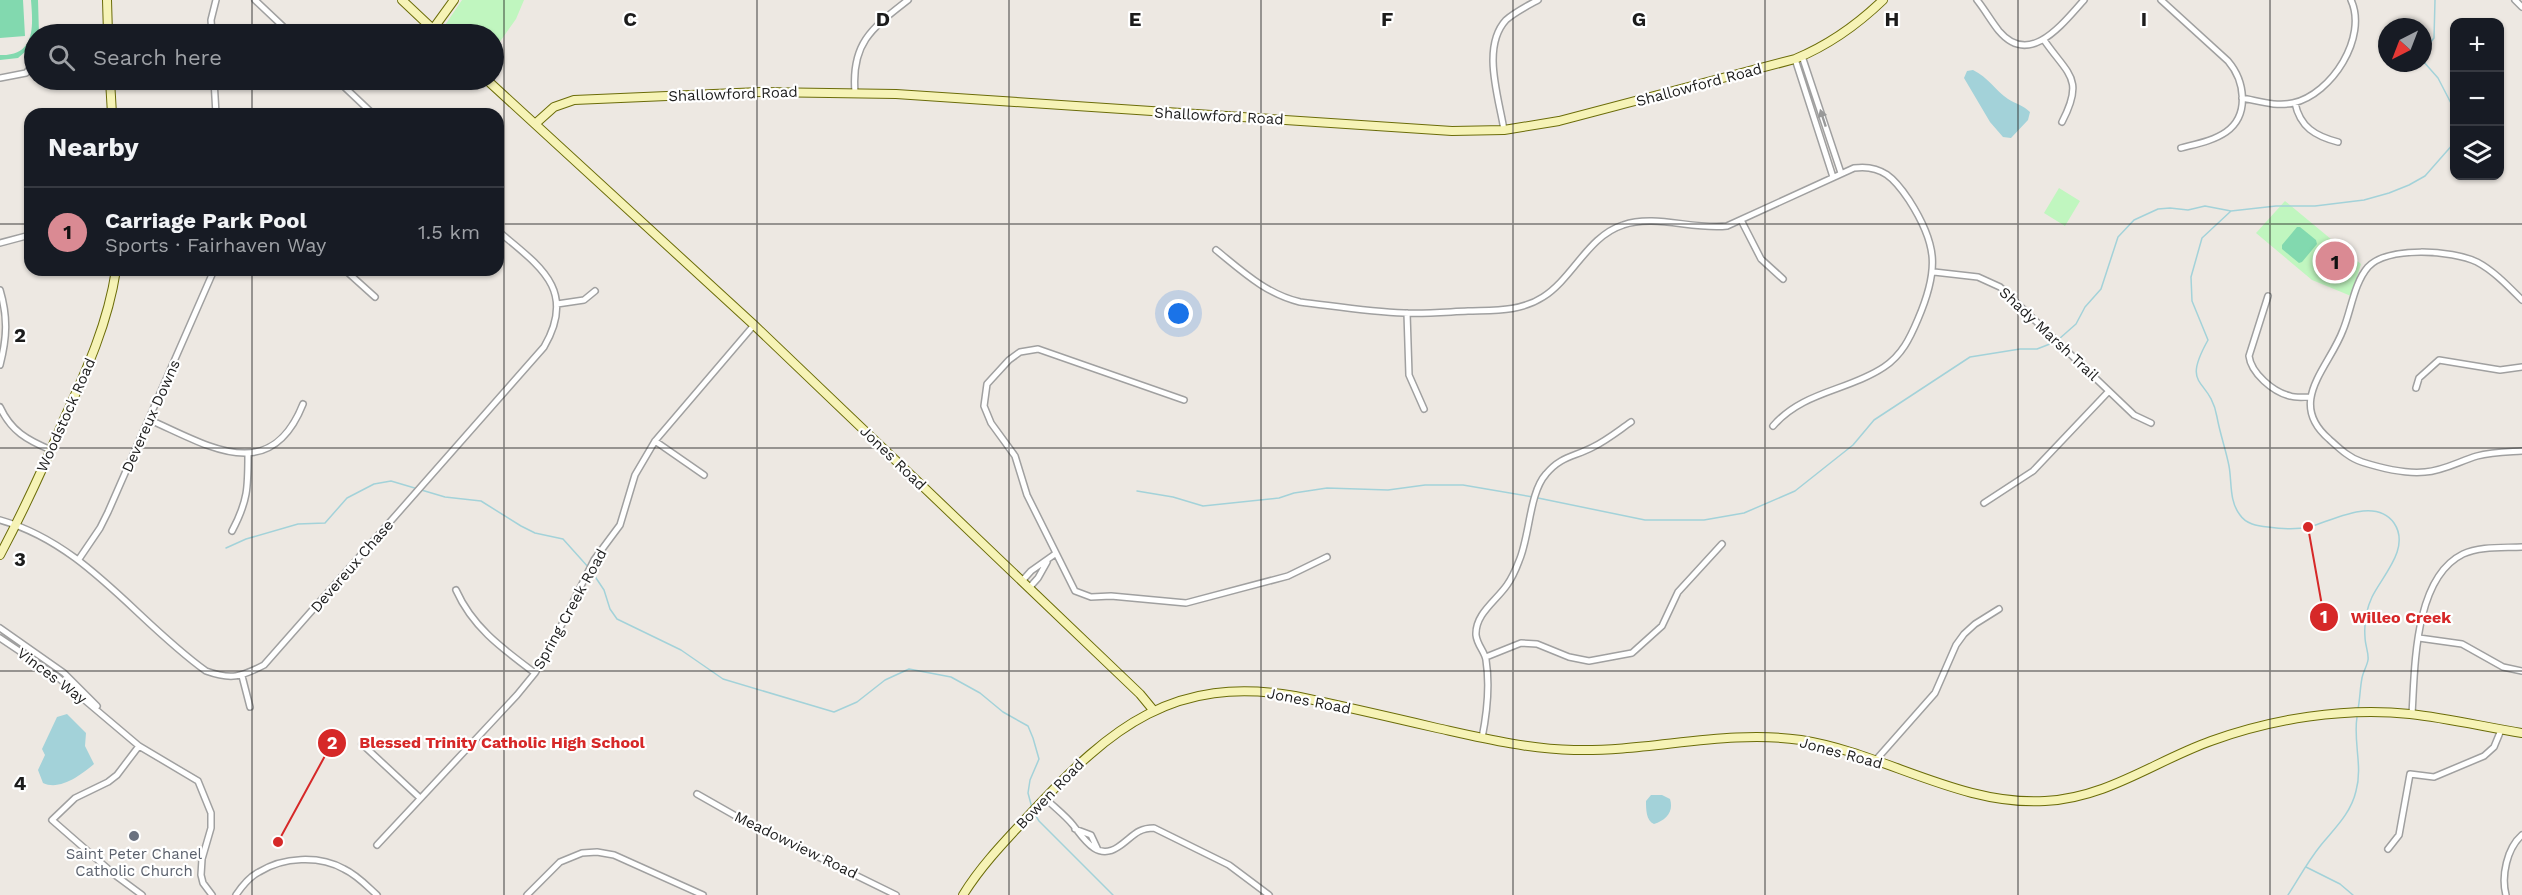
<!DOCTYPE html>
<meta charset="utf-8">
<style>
:root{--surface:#171b24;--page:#242831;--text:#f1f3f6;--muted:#9ea1a6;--line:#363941;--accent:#da8a93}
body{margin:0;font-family:"Work Sans",sans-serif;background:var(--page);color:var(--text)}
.controls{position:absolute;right:18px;top:18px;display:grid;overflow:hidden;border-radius:12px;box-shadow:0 2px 4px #0004}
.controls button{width:54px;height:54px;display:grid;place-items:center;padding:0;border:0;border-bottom:2px solid var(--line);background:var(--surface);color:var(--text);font:30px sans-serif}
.compass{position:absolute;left:2378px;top:18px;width:54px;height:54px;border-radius:50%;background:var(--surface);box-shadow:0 2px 4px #0004;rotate:222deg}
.you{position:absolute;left:1179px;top:314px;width:21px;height:21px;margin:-15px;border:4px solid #fff;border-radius:50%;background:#1a73e8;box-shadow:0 0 0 9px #1a73e833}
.badge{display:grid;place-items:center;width:39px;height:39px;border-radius:50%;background:var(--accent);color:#111;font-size:20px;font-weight:700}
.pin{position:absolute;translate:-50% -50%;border:3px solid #fff;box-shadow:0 2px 6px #0006}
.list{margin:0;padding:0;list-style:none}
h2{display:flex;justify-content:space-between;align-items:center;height:78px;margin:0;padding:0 24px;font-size:26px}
h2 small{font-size:20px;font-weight:400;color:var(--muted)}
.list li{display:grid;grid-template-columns:39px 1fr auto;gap:18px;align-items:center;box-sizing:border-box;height:90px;padding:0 24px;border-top:2px solid var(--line)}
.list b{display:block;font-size:22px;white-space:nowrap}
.list p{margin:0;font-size:20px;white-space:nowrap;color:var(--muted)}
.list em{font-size:20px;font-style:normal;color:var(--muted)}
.icon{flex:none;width:33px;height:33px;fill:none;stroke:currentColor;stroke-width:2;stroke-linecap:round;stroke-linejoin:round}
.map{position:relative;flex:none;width:2522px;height:895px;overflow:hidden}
.search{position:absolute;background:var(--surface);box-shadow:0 2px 4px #0004;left:24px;top:24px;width:480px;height:66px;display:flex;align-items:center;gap:15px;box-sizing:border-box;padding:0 21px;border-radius:33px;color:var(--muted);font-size:22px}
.panel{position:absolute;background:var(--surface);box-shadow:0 2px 4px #0004;left:24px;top:108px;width:480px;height:168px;border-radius:18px}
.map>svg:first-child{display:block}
.park{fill:#c0f6bf}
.pitch{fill:#82d9af}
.water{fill:#a3d2d9}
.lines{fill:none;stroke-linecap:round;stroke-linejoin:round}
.stream{stroke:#a3d2d9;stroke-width:1.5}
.street-casing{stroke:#a0a0a0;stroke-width:8}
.secondary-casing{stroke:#6b6c09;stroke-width:10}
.street{stroke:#fff;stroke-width:5}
.secondary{stroke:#f6f3b6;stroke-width:8}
.oneway{fill:#999}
.grid{fill:none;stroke:#1c1c1c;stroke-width:1.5;stroke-opacity:0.55}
.worship-dot{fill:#6b7280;stroke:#fff;stroke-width:2}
.labels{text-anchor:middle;stroke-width:4.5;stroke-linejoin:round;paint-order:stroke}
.street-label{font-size:15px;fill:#1c1c1c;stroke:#fff}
.worship-label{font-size:15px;fill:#5b616d;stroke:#fff}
.grid-label{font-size:20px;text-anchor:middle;font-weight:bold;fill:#1c1c1c;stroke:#fff;stroke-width:4.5;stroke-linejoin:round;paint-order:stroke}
.leader{fill:none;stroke:#d62828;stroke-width:2}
.callout-dot{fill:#d62828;stroke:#fff;stroke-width:2}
.mark-label{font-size:18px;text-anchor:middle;font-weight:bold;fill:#fff}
.callout-label{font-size:16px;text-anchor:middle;font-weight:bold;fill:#d62828;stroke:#fff;stroke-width:4.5;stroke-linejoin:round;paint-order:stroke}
</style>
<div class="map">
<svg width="2522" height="895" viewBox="0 0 2522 895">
<rect width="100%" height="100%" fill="#ede8e2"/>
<!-- park -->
<path class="park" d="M462,0h62l-8,19 -22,31v-16h-45l-6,-6z
M2059,188l21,13 -15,25 -21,-13z
M2285,201l76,63 -10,32 -39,-16 -56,-47z"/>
<!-- pitch -->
<path class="pitch" d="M0,0h23l2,36 -25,2z
M31,0h7l1,34h-5v10l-16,14 -18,2v-5c36,1 33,-29 31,-55z
M2297,227h3l16,13 1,4 -15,18 -3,1 -17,-14v-4z"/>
<!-- water -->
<path class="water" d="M1973,70c15,7 22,20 35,29 8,5 15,6 22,13l-2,8 -17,18 -8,-1 -13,-15 -26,-44 3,-7z
M67,714l19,19 -1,13 9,18c-13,11 -34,27 -51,19l-5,-13 7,-15 -3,-6 15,-32z
M1651,795h11l8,4c4,13 -4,21 -16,25 -8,-3 -8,-15 -8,-23z"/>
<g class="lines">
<!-- stream -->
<path class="stream" d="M2423,52l11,-14 1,-38
M2423,61l15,17 16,31
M2059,339l17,-15 9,-17 16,-18 17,-52 16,-17 24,-11 12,-1 18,2 17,-4 26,5
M1137,491l36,6 30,9 76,-8 15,-5 33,-5 61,2 37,-5h38l70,12
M1538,498l107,22h59l40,-7 51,-22 58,-46 21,-25 96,-63 50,-8h17l18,-7
M226,548l20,-9 52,-15 27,-1 22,-25 27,-14 17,-3 54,16 36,4 40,25 14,7 28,6 26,29
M592,572l12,18 6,19 7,10 64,31 42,29 111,33 23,-10 28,-22 24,-11 42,8 29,16 23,19 25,14 5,12 6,21 -9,21 -2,13 4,15
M2358,709c2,-10 2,-21 4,-31 1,-6 5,-12 6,-18 1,-7 -3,-15 -3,-23 -1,-13 1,-27 7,-40 10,-21 39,-49 22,-74 -19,-27 -62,-2 -85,4 -14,3 -27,2 -41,0 -11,-1 -22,-3 -28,-12 -11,-14 -8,-33 -11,-49 -3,-16 -9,-32 -12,-49 -7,-41 -37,-27 -9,-77l-16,-39 -1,-24 11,-39 29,-27 45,-5h39l49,-6 25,-7 20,-8 16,-9 29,-33
M1034,813l5,8 74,74
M2306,867l34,17 13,11
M2288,895c11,-17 20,-34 33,-50 14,-17 30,-32 35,-54 7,-25 -3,-49 1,-74"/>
<!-- street casing -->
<g class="street-casing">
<path id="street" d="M255,0l36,34
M1977,0c8,10 14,21 22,31 31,37 64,-8 85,-31
M2161,0l67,61c17,20 22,54 -2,71 -13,9 -30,12 -45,16
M2515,0l7,7
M212,34l-1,-14 5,-20
M2044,40c24,35 41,38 18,82
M1802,56l39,117
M1795,59l38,118
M0,78l26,-5 8,-9
M214,80l2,34
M337,80l36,34
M855,92c-4,-49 17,-64 53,-92
M2242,98c17,3 34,9 51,5 39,-9 75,-66 58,-103
M2295,103c5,24 20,33 43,39
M1504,130c-5,-32 -23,-83 2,-110 9,-8 21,-14 32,-20
M1741,220l20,39 22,20
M0,243l30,-8
M1216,250c26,21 50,44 84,52 34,4 69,10 104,11 21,1 42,-1 64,-2 25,-1 52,1 75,-14 30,-19 45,-61 80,-72 32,-11 70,5 104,1l127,-58c28,-4 41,11 55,32 29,45 30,70 9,119 -8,19 -16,36 -34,48 -36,24 -81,24 -111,59
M345,270l30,27
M1934,272l44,5 22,10 134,128 17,8
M0,290c8,27 7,48 0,75
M2268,296l-19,60c2,17 24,36 41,40 6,2 13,1 20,1
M2522,300c-14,-14 -28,-29 -45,-38 -25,-12 -89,-16 -109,5 -14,16 -17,44 -25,63 -14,38 -57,72 -14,109 10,9 20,19 33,23 19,6 44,12 63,10 18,-1 35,-11 52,-16 15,-4 30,-4 45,-5
M557,304l27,-4 11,-9
M1407,313l2,62 15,34
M2416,388l3,-10 20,-18 61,10 22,-3
M1184,400l-146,-51 -18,3 -11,8 -22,24 -3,22 7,17 24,33 12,39 48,96 16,6 20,-1 75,7 102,-27 39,-19
M0,407c11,24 27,33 51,43
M150,420c57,25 120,67 153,-16
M655,441l49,34
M1984,503l49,-32 76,-80
M0,520c86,24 136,101 206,151 25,9 35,6 58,-6l280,-318c34,-58 -6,-82 -46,-116
M232,531c16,-30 16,-44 16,-76
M79,559l21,-31 8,-16 106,-242
M1022,581l9,-10 24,-17
M1029,588l9,-10 9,-16
M456,590c17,38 47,59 79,83
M0,628l64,45 33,33
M0,638l55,37 84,71 59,35 13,32v15l-9,31 -1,16 2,8 9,12
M2419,638l43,6 41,23 19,4
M1486,657l35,-14 16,1 32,13 20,4 43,-8 30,-27 16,-34 44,-48
M242,676l8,31
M2412,714c3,-47 2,-136 51,-160 17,-8 40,-6 59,-7
M1482,738c5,-25 8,-53 4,-78 -1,-8 -9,-15 -10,-25 -1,-21 20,-34 31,-50 5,-7 9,-16 12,-24 11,-25 10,-68 27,-87 15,-18 28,-17 47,-27 14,-7 25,-16 38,-25
M362,744l58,54
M139,746l-22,29 -9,7 -33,16 -23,22 63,55 27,20
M1875,761l60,-68 21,-48 8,-11 11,-10 24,-15
M697,794l44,25 155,76
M1045,798c9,9 20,17 28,27 11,14 24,36 45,22 14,-9 18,-19 36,-19l75,37 40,30
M1075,829l16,6 7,15
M377,845l140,-150 18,-22 14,-23 45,-90 26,-35 15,-50 20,-34 99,-116
M2388,849l11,-14 11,-61 24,3 50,-21 10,-9 7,-17
M236,895c6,-9 13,-18 23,-23 24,-15 60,-17 85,-3 13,6 23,17 33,26
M527,895l33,-33 22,-9 15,-1 17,3 89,40
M2506,895c-5,-19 1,-47 16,-60"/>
</g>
<!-- secondary casing -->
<g class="secondary-casing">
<path id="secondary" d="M107,0l1,34
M402,0l36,34
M433,29l21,-29
M110,80l2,34
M487,80l267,245 386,369 14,17
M535,124l19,-17 20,-7 186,-8 136,2 556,37 52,-1 55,-9 236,-62c34,-14 61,-33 88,-59
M0,555c24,-45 45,-91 65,-138 22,-48 43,-94 51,-147
M963,895c19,-31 45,-57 70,-84 78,-84 141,-136 262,-115 47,10 95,21 142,32 45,10 90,21 137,22 76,2 152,-21 227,-10 83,13 159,66 244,61 62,-3 110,-40 166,-60 61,-22 133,-34 199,-27 37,4 75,13 112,19"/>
</g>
<!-- street -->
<use href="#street" class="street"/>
<!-- secondary -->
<use href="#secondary" class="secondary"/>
</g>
<!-- one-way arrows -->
<defs><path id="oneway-solid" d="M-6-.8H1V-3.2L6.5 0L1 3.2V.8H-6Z" transform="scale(1.5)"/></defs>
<use class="oneway" href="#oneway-solid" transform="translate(1823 118) rotate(-108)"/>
<!-- grid -->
<path class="grid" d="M252,0v34M504,0v895M757,0v895M1009,0v895M1261,0v895M1513,0v895M1765,0v895M2018,0v895M2270,0v895M252,80v34M0,224h30M498,224h2024M252,270v625M0,448h2522M0,671h2522"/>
<!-- markers -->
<circle class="worship-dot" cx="134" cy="836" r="6"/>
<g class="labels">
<!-- street labels -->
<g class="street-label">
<text transform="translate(1699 85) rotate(-15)" y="5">Shallowford Road</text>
<text transform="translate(733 94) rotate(-2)" y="5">Shallowford Road</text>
<text transform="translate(1219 116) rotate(3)" y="5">Shallowford Road</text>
<text transform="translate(2049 334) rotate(43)" y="5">Shady Marsh Trail</text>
<text transform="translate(66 415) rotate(-66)" y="5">Woodstock Road</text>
<text transform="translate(151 416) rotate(-66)" y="5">Devereux Downs</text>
<text transform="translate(893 458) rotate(44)" y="5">Jones Road</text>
<text transform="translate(352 566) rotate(-49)" y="5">Devereux Chase</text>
<text transform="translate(570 609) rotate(-61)" y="5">Spring Creek Road</text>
<text transform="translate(52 676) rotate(37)" y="5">Vinces Way</text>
<text transform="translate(1309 701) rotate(11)" y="5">Jones Road</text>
<text transform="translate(1841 753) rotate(15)" y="5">Jones Road</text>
<text transform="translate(1050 794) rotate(-46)" y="5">Bowen Road</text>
<text transform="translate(796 845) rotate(26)" y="5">Meadowview Road</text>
</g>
<!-- worship labels -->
<g class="worship-label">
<text x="134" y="859">Saint Peter Chanel<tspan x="134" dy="17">Catholic Church</tspan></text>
</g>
</g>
<g class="grid-label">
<text x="630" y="26">C</text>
<text x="883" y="26">D</text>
<text x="1135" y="26">E</text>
<text x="1387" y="26">F</text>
<text x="1639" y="26">G</text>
<text x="1892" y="26">H</text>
<text x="2144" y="26">I</text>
<text x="20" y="342">2</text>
<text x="20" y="566">3</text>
<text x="20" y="790">4</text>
</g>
<!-- callouts -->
<path class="leader" d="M2308 527L2324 617M278 842L332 743"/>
<g class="callout-dot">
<circle cx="2308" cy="527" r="6"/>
<circle cx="278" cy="842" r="6"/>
<circle cx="2324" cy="617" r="15"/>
<circle cx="332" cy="743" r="15"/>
</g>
<g class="mark-label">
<text x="2324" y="623">1</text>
<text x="332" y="749">2</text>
</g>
<g class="callout-label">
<text x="2401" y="623">Willeo Creek</text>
<text x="502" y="748">Blessed Trinity Catholic High School</text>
</g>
</svg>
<div class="controls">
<button>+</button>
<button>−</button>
<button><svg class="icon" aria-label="layers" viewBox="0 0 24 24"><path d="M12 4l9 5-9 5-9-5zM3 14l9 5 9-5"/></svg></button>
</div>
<svg class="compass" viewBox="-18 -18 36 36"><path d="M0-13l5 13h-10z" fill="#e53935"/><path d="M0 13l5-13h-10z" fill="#9ea1a6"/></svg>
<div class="you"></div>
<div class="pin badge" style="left:2335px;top:261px">1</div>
<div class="search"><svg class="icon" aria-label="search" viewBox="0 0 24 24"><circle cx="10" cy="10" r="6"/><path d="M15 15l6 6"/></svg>Search here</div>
<section class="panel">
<h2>Nearby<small></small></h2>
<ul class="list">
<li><span class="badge">1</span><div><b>Carriage Park Pool</b><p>Sports · Fairhaven Way</p></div><em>1.5 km</em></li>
</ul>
</section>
</div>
